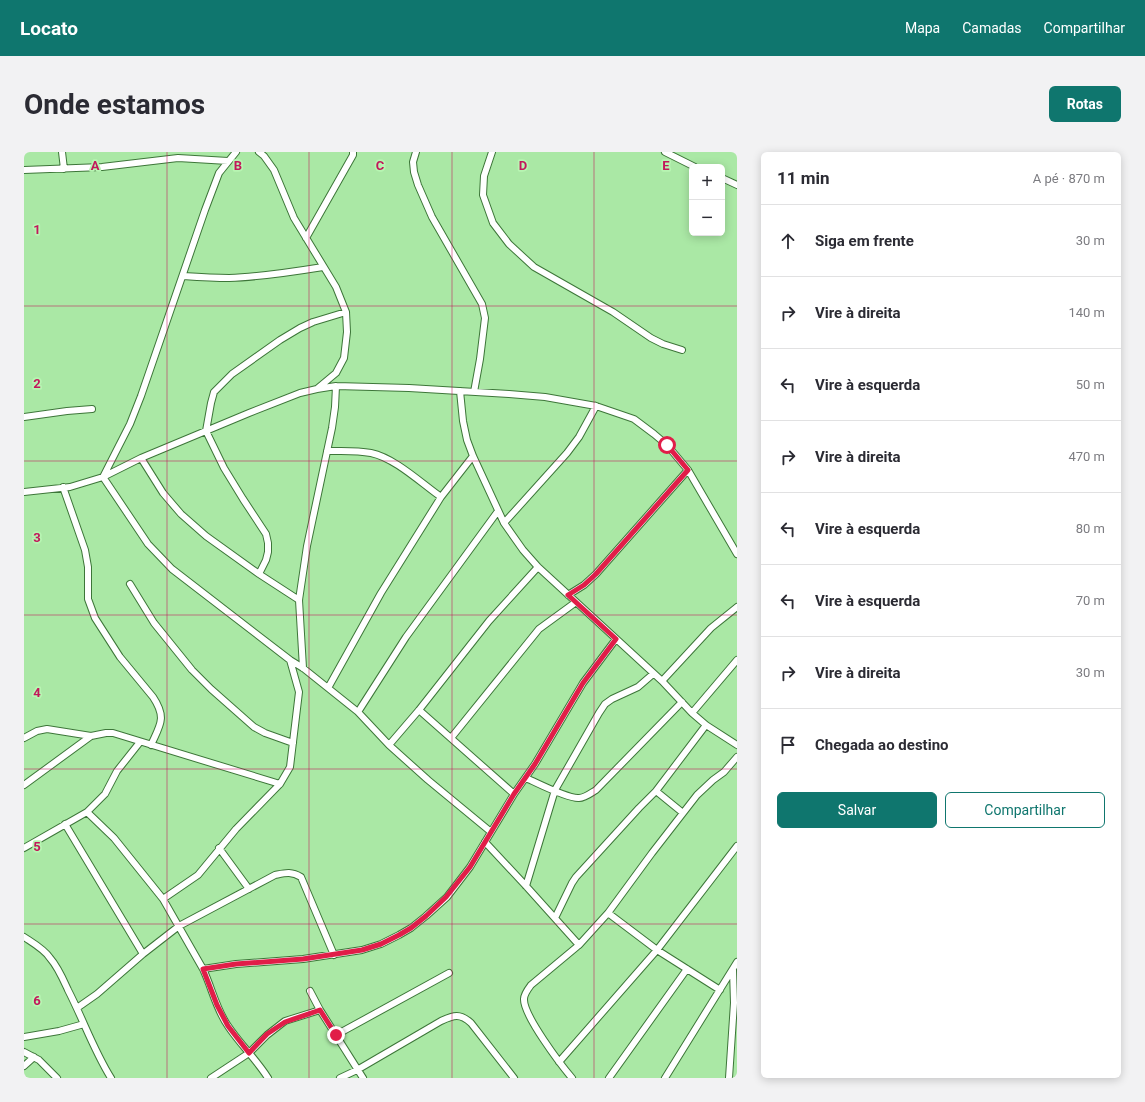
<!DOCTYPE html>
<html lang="pt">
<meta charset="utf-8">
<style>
:root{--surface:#fff;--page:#f2f2f3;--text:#2b2b33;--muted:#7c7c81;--line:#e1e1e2;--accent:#0f766e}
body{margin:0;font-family:Roboto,sans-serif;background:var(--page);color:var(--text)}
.controls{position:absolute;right:12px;top:12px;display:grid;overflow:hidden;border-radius:6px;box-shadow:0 2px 10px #0003}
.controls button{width:36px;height:36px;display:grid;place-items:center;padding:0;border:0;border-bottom:1px solid var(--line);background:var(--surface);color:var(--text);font:20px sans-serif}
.stop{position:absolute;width:12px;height:12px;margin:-9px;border:3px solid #e11d48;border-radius:50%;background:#fff}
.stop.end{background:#e11d48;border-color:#fff;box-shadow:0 1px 4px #0008}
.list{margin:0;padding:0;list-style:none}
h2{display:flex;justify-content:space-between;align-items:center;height:52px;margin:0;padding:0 16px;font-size:17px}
h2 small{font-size:13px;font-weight:400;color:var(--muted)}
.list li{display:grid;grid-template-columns:26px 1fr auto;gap:12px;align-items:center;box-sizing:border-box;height:72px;padding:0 16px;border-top:1px solid var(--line)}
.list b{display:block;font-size:15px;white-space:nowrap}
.list em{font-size:13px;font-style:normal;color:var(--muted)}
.actions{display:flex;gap:8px;padding:12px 16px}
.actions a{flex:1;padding:9px 0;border:1px solid var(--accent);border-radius:6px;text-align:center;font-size:14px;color:var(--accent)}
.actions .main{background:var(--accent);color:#fff}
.icon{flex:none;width:22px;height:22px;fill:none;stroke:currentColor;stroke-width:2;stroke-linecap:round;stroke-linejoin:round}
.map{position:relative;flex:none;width:713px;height:926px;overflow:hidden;border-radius:6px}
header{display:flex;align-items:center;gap:24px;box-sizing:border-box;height:56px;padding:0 20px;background:var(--accent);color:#fff}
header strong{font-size:19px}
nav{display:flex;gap:22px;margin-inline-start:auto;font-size:14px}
.intro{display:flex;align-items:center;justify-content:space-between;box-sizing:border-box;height:96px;padding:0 24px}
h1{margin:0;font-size:28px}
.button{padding:10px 18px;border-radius:6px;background:var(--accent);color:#fff;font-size:14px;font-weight:700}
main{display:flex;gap:24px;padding:0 24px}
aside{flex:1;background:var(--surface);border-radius:6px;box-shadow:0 2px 10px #0003}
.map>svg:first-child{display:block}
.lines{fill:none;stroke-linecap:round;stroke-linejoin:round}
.minor-casing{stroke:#3d7639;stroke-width:8}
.minor{stroke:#fff;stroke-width:6}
.route{stroke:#e11d48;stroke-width:5}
.grid{fill:none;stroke:#c2185b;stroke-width:1;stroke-opacity:0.55}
.grid-label{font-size:13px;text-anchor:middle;font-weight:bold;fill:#c2185b;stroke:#b7f5b2;stroke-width:3.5;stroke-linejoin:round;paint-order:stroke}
</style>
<header>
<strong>Locato</strong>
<nav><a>Mapa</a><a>Camadas</a><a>Compartilhar</a></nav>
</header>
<div class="intro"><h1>Onde estamos</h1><a class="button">Rotas</a></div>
<main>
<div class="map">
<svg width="713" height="926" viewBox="0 0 713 926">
<rect width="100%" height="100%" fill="#aae8a5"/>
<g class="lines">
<!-- minor casing -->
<g class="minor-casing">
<path id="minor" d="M38,0l2,17
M235,0l5,4 10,14 20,48 42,69 10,25 1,20 -3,26 -8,15 -18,15
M392,0l-3,10 1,10 4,13 14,32 50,87 3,14 -5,41 -6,33
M468,0l-8,24 -1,19 10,28 16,21 25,23 79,45 38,26 12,6 19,6
M641,0l30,15
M0,18l78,-3 76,-9 50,3
M698,26l15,7
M282,86l47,-83v-3
M159,124c15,1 31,2 46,2 32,-1 63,-6 94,-11
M436,239l3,30 4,19 6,16 31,67 19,27 15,17 124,114 30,32 14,12 31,20
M0,265l43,-6 25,-2
M303,299c14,0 29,-1 44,2 24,5 50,30 70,44
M117,306l22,35 18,21 25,22 53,38 40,26
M79,325l45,67 24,25 118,91 13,8 55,44 31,33 39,35 63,52
M79,325l27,-53 11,-28 64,-186 14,-37 17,-21
M39,335l22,63 3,17v32l7,19 25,39 33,40c14,21 7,28 -2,48
M0,340l46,-5 33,-10 38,-19 108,-45 51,-20 17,-4 19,-3 73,2 100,6 36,3 51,9 38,13 20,15 13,11 21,25 49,84
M480,371l63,-70 12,-16 17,-31
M235,422l7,-14 2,-8v-9l-2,-9 -23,-35 -19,-31 -18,-37 5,-28 3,-11 18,-18 48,-34 20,-12 13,-6 33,-10
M106,432l24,39 38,47 19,19 43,38 11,6 28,10
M544,443l16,-10 12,-11 92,-104
M279,516l-4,-68 8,-54 25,-118 3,-21 1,-21
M638,529l49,-53 26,-21
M304,536l53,-95 60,-96 32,-41
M395,558l95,84
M334,560l48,-75 92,-126
M668,561l45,-53
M0,586l13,-7 10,-2 44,7
M427,586l88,-109 37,-27
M365,593l30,-35 70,-89 49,-54
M502,626c11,5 42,21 53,20 6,0 12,-5 17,-8l86,-88
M0,633l67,-49 15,-3h7l167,51
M632,639l27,22
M63,660l27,26 49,61 40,70c9,19 13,40 25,57 12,18 28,33 40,52
M41,672l78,130
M461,690l41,44 53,59 -48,40c-3,4 -7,9 -7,14 -1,16 37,66 48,79
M0,696l63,-36 18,-18 12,-23 23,-29
M195,696l30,41
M502,734l29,-96 44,-77 6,-9 7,-5 26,-12 15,-13
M139,747l35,-24 38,-46 44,-45 10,-17 9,-75 -9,-32
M584,761l49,37 63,40
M531,766l17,-35 4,-6 63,-69 17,-17 50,-66
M0,785c9,6 20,12 26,21 8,9 13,21 18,32 15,29 26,61 43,88
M555,793l29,-32 44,-60 45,-58 16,-15 11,-8 13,-15
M179,817l33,-5 67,-5 59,-9 19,-6 18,-9 12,-7 15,-12 21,-19 23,-30 44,-73 21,-30 48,-81 33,-44
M286,839l10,19 43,68
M53,856l20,-14 46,-40 36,-28 96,-51c10,-2 16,-4 26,2l33,78
M312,883l113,-62
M0,885l35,-6 25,-7
M0,900l15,8 18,18
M535,910l98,-112 80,-104
M0,914l10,-9
M187,926l38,-25 18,-18 18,-14 35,-11
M316,926l17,-8 84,-49c13,-6 19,-8 30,2l43,55
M585,926l78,-109
M641,926l72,-116
M705,926l5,-75 -1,-33"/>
</g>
<!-- minor -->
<use href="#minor" class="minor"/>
</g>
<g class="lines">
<!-- route -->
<path class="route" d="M312,883l-16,-25 -35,12 -18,12 -18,19 -21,-27 -11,-21 -14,-36 33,-5 67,-5 59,-9 19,-6 18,-9 12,-7 15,-12 20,-19 24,-30 44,-73 21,-30 48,-81 33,-44 -48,-44 16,-10 12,-11 92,-104 -21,-25"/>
</g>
<!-- grid -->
<path class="grid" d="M143,0v926M285,0v926M428,0v926M570,0v926M0,154h713M0,309h713M0,463h713M0,617h713M0,772h713"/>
<g class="grid-label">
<text x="71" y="18">A</text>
<text x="214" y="18">B</text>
<text x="356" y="18">C</text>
<text x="499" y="18">D</text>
<text x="642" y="18">E</text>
<text x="13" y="82">1</text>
<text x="13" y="236">2</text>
<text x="13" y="390">3</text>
<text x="13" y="545">4</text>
<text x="13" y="699">5</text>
<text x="13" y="853">6</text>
</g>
</svg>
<div class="controls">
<button>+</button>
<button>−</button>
</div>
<div class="stop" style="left:643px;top:293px"></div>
<div class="stop end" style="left:312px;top:883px"></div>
</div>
<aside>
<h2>11 min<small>A pé · 870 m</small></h2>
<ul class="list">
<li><svg class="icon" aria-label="ahead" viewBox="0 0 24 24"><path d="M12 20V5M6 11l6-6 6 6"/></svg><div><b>Siga em frente</b></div><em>30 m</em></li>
<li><svg class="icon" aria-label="right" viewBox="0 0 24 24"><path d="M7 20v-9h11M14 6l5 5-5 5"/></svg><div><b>Vire à direita</b></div><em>140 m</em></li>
<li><svg class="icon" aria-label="left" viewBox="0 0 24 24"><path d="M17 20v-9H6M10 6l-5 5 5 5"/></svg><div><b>Vire à esquerda</b></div><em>50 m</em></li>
<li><svg class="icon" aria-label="right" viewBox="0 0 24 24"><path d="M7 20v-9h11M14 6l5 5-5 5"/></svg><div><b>Vire à direita</b></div><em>470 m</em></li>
<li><svg class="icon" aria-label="left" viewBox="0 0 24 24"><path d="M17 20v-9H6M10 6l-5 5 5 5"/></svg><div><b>Vire à esquerda</b></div><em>80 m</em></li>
<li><svg class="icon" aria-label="left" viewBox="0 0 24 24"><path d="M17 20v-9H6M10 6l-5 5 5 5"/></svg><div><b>Vire à esquerda</b></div><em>70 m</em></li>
<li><svg class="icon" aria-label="right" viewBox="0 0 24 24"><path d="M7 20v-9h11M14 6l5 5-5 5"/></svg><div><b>Vire à direita</b></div><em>30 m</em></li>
<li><svg class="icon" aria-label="arrive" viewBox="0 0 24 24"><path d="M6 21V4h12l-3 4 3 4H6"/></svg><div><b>Chegada ao destino</b></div></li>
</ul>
<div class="actions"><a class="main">Salvar</a><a>Compartilhar</a></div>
</aside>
</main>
